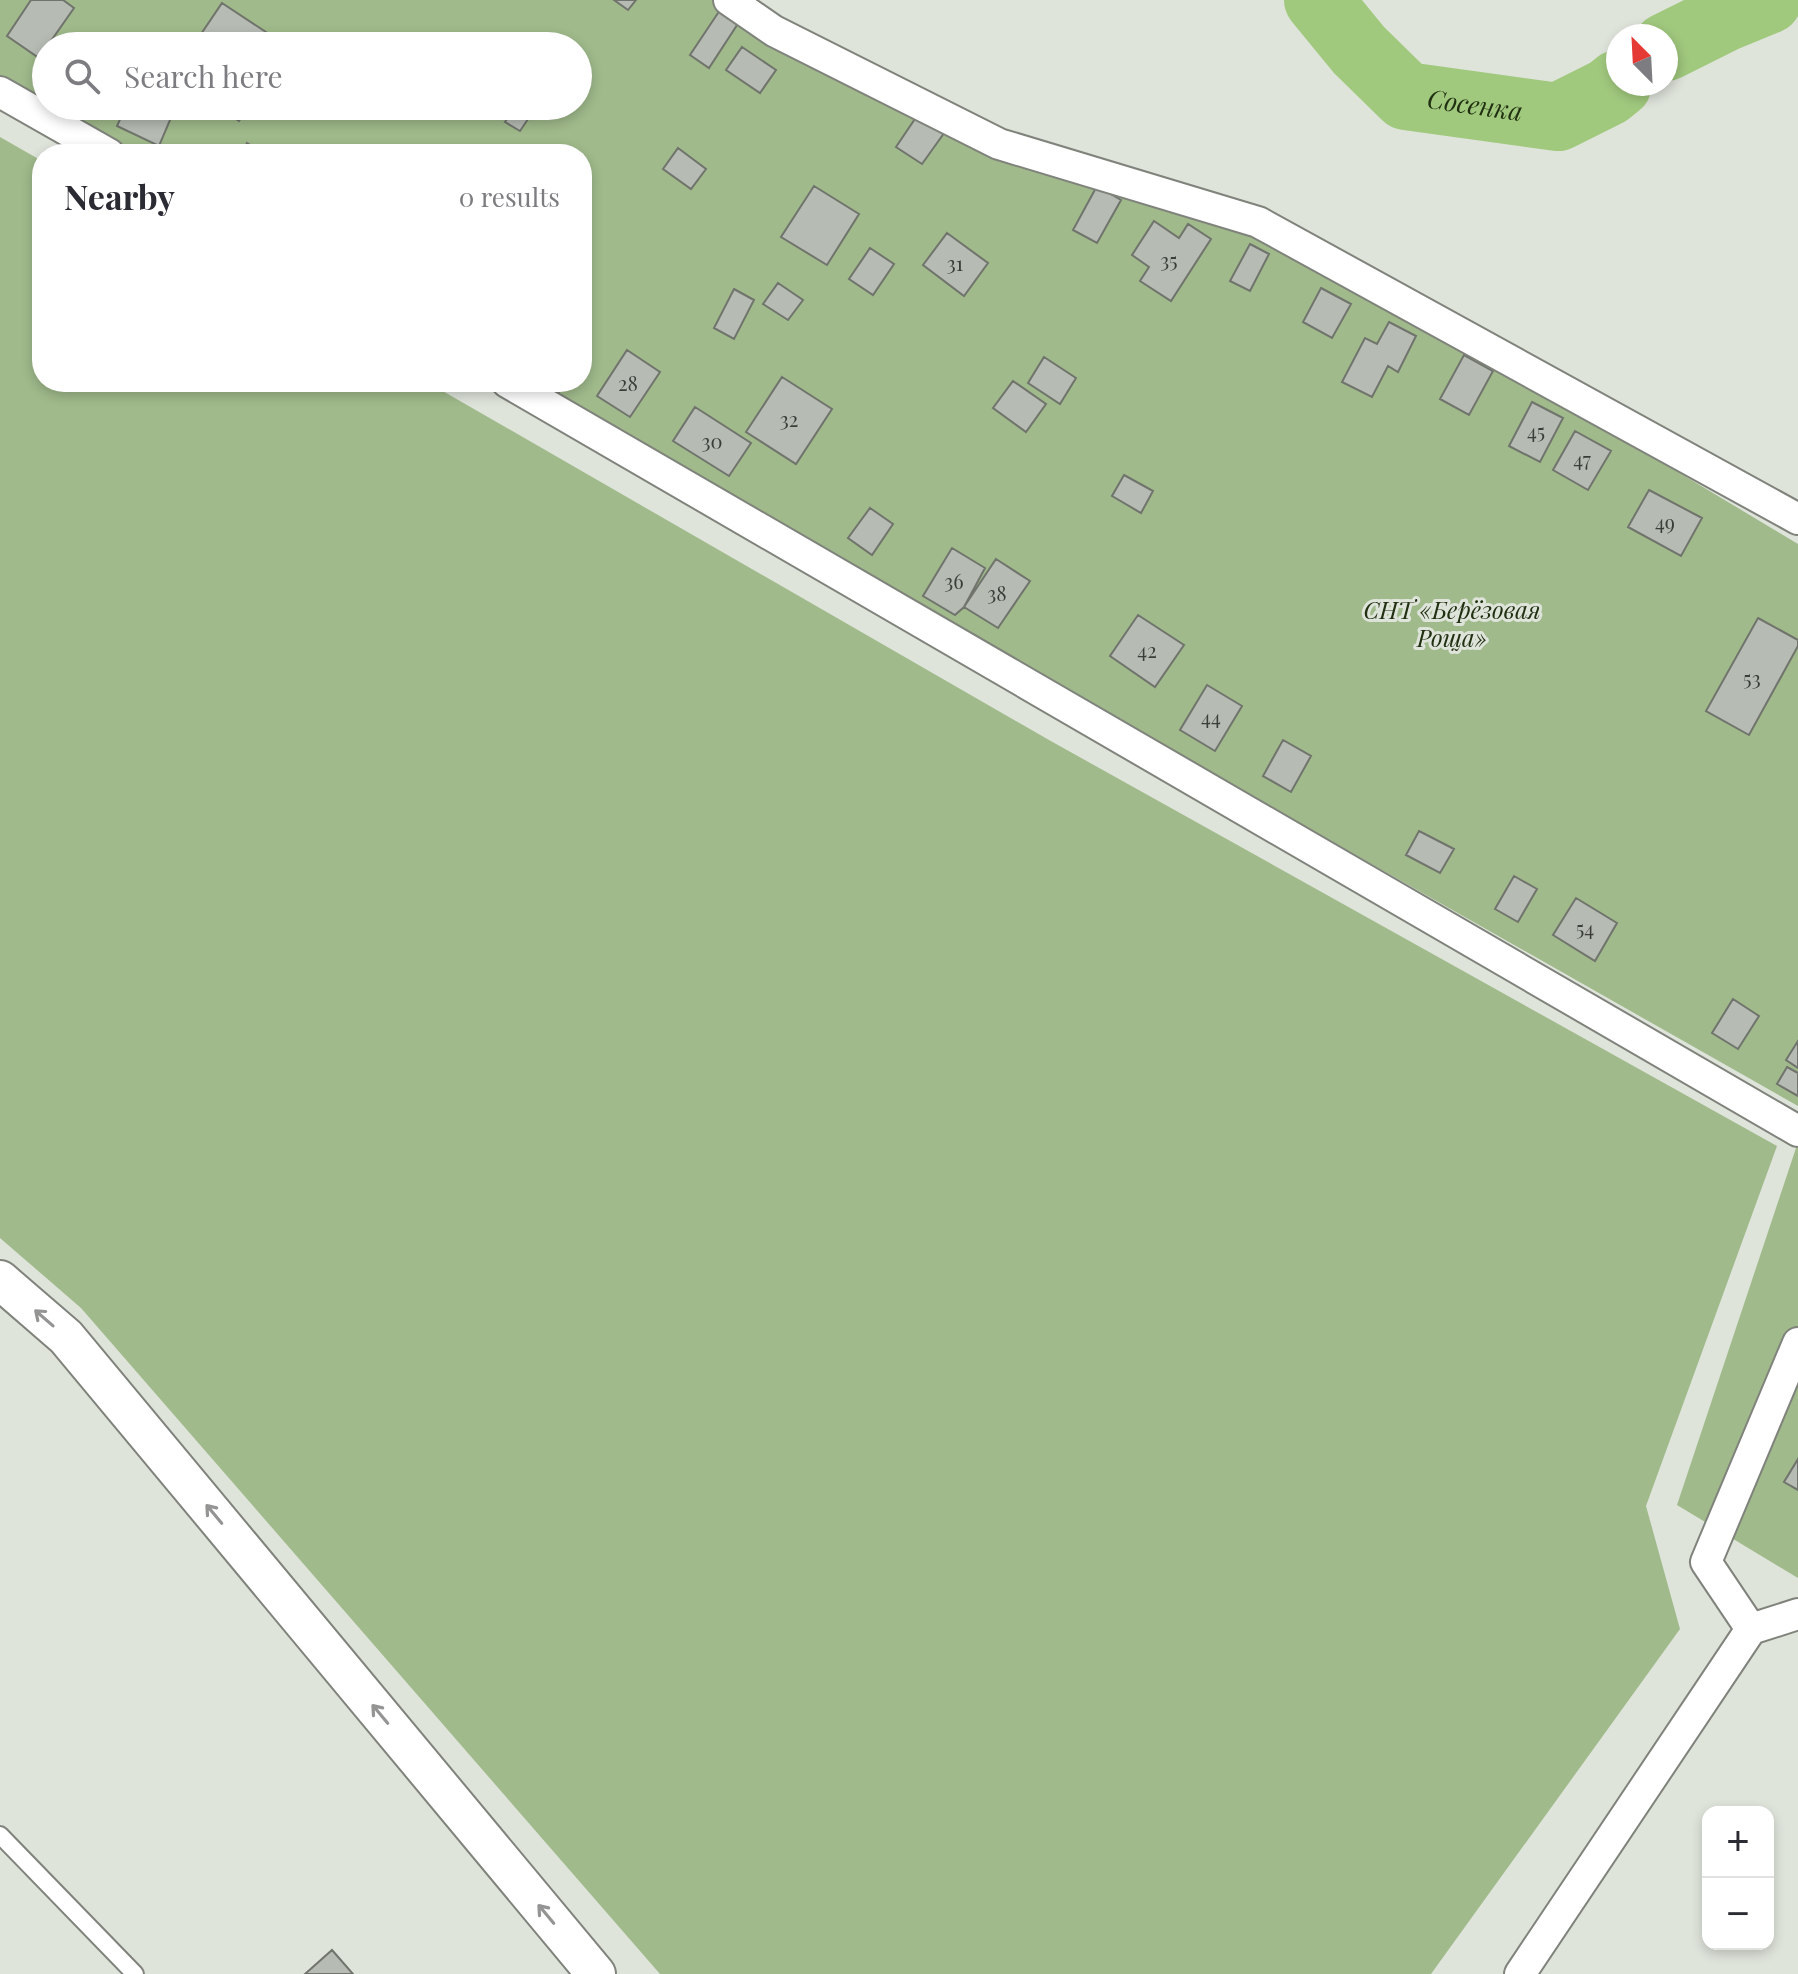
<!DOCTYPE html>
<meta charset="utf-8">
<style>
:root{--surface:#fff;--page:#f7f7f7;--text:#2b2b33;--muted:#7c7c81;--line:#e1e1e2}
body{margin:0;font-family:"Playfair Display",serif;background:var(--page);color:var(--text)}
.controls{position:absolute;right:24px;bottom:24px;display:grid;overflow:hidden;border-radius:16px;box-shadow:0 4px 12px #0003}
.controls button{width:72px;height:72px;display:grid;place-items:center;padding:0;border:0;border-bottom:2px solid var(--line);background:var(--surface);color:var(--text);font:40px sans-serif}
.compass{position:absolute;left:1606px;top:24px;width:72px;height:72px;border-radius:50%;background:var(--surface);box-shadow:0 4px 12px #0003;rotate:336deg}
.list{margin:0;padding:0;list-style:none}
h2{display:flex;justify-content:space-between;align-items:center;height:104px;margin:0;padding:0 32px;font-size:34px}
h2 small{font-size:26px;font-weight:400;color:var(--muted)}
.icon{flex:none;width:44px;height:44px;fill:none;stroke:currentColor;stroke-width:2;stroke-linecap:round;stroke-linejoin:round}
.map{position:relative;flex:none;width:1798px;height:1974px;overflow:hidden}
.search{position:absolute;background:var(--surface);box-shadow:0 4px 12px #0003;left:32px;top:32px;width:560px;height:88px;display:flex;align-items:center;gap:20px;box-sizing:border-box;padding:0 28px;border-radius:44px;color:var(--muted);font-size:30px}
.panel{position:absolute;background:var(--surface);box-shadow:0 4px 12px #0003;left:32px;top:144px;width:560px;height:248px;border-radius:32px}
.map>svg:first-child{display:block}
.green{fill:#a0ba8b;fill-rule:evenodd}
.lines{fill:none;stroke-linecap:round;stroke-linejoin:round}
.river{stroke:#a1c97e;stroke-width:68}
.building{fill:#b6bcb3;stroke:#70746c;stroke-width:2}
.service-casing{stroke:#7f837b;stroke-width:20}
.minor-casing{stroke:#7f837b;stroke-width:34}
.tertiary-casing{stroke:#7f837b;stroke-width:42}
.service{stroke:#fff;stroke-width:16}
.minor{stroke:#fff;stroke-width:30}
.tertiary{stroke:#fff;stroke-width:38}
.oneway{stroke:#949593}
.labels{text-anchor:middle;stroke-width:6;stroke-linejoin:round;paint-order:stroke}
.number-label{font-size:20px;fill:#3a3d39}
.park-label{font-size:24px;font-style:italic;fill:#203011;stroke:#dfe4db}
.water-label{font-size:26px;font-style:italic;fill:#203011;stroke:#dfe4db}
</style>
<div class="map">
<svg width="1798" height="1974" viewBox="0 0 1798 1974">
<rect width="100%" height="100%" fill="#dfe4db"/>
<!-- green -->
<path class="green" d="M0,0h730l150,96 378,138 315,175 225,135v562l-1276,-724h60v-228h-462l-120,-68zM46,46h532v60h-532z
M0,137l42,24v221h385l622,358 728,406 -131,360 34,123 -249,345h-771l-579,-666 -81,-70z
M1798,1142v436l-121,-73z"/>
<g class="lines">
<!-- river -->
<g class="river">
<path id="s1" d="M1318,0l41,50 47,46 152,21 50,-25 10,-8"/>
<path d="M1666,47l58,-29 44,-18"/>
</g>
</g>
<!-- building -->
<path class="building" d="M31,0h32l11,8 -35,50 -32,-22z
M614,0h22l-8,10z
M222,3l65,43h-94z
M720,10l19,12 -30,46 -19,-13z
M742,47l34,23 -16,23 -34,-23z
M126,106h50l-17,40 -42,-20z
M215,106h34l-10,15z
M263,106h22l-7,10z
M516,106l20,1 -16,24 -15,-9z
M921,110l26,19 -25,35 -26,-17z
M247,143l18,11h-24z
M678,148l28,21 -15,20 -28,-20z
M814,186l45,28 -32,51 -46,-28z
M1097,186l24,14 -24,43 -24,-13z
M1154,221l25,17 9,-14 23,15 -40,62 -31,-20 9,-14 -17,-12z
M947,233l41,30 -24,33 -41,-31z
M1250,244l19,10 -19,37 -20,-10z
M870,248l24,16 -21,31 -24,-16z
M778,283l25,17 -15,20 -25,-16z
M1321,288l30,16 -19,34 -29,-16z
M734,289l20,11 -20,39 -20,-11z
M1389,322l27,14 -18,36 -10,-6 -16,31 -30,-15 23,-44 12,6z
M627,350l33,22 -30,45 -33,-21z
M1464,355l29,16 -24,44 -29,-16z
M1044,357l32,21 -16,26 -32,-21z
M782,377l50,32 -36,55 -50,-32z
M1013,381l33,23 -20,28 -33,-24z
M546,382h20l-7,10z
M1532,402l31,16 -23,44 -31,-16z
M695,407l56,36 -22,33 -56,-35z
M1575,431l36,20 -23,39 -35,-20z
M1124,475l29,16 -12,22 -29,-17z
M1649,490l53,28 -21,38 -53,-29z
M870,508l23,16 -21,31 -24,-17z
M952,548l33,20 -21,39 -9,8 -32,-19z
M996,559l34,22 -32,47 -34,-21z
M1138,615l46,30 -29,42 -45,-31z
M1758,618l40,22v6l-49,89 -43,-24z
M1207,685l35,21 -27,45 -35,-21z
M1283,740l28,16 -20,36 -28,-16z
M1419,831l35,18 -14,24 -34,-18z
M1514,876l23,13 -19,33 -23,-13z
M1576,898l41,25 -22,38 -42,-26z
M1733,999l26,17 -21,33 -26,-16z
M1798,1041v27l-12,-8z
M1787,1067l11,6v23l-21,-12z
M1798,1459v31l-14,-8z
M332,1950l21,24h-48z"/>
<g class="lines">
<!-- service casing -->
<g class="service-casing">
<path id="service" d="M0,1835l135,139"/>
</g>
<!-- minor casing -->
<g class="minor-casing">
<path id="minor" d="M729,0l45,31 225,113 259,78 540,297
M0,92l109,62
M507,382l1291,749
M1751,1629l47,-15
M1520,1974l231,-345 -45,-67 92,-219"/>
</g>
<!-- tertiary casing -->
<g class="tertiary-casing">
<path id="tertiary" d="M0,1280l66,57 530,637"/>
</g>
<!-- service -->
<use href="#service" class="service"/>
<!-- minor -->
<use href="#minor" class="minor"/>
<!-- tertiary -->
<use href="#tertiary" class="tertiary"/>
</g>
<!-- one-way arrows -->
<defs><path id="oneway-shaft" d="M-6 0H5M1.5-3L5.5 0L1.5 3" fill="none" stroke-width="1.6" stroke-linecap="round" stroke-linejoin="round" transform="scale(2)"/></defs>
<g class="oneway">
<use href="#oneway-shaft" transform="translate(44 1318) rotate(-139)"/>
<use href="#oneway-shaft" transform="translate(214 1514) rotate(-130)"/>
<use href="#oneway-shaft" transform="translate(380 1714) rotate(-130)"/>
<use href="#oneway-shaft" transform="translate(546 1914) rotate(-130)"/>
</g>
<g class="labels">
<!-- number labels -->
<g class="number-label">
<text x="1169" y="268">35</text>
<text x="955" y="271">31</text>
<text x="628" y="391">28</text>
<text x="789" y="427">32</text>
<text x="1536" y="439">45</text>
<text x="712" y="449">30</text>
<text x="1582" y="467">47</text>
<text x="1665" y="530">49</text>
<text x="954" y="589">36</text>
<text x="997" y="601">38</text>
<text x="1147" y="658">42</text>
<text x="1752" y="686">53</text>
<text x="1211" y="725">44</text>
<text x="1585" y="936">54</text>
</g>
<!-- park labels -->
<g class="park-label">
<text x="1452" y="619">СНТ «Берёзовая<tspan x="1452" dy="28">Роща»</tspan></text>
</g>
<!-- water labels -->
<g class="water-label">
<text dy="9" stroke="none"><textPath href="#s1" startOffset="200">Сосенка</textPath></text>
</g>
</g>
</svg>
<div class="controls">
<button>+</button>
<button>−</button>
</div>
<svg class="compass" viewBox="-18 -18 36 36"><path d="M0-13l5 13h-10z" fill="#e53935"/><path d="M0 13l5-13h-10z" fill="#7c7c81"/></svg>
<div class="search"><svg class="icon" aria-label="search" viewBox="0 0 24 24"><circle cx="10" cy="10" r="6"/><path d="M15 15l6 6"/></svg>Search here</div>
<section class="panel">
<h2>Nearby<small>0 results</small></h2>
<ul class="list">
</ul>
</section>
</div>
